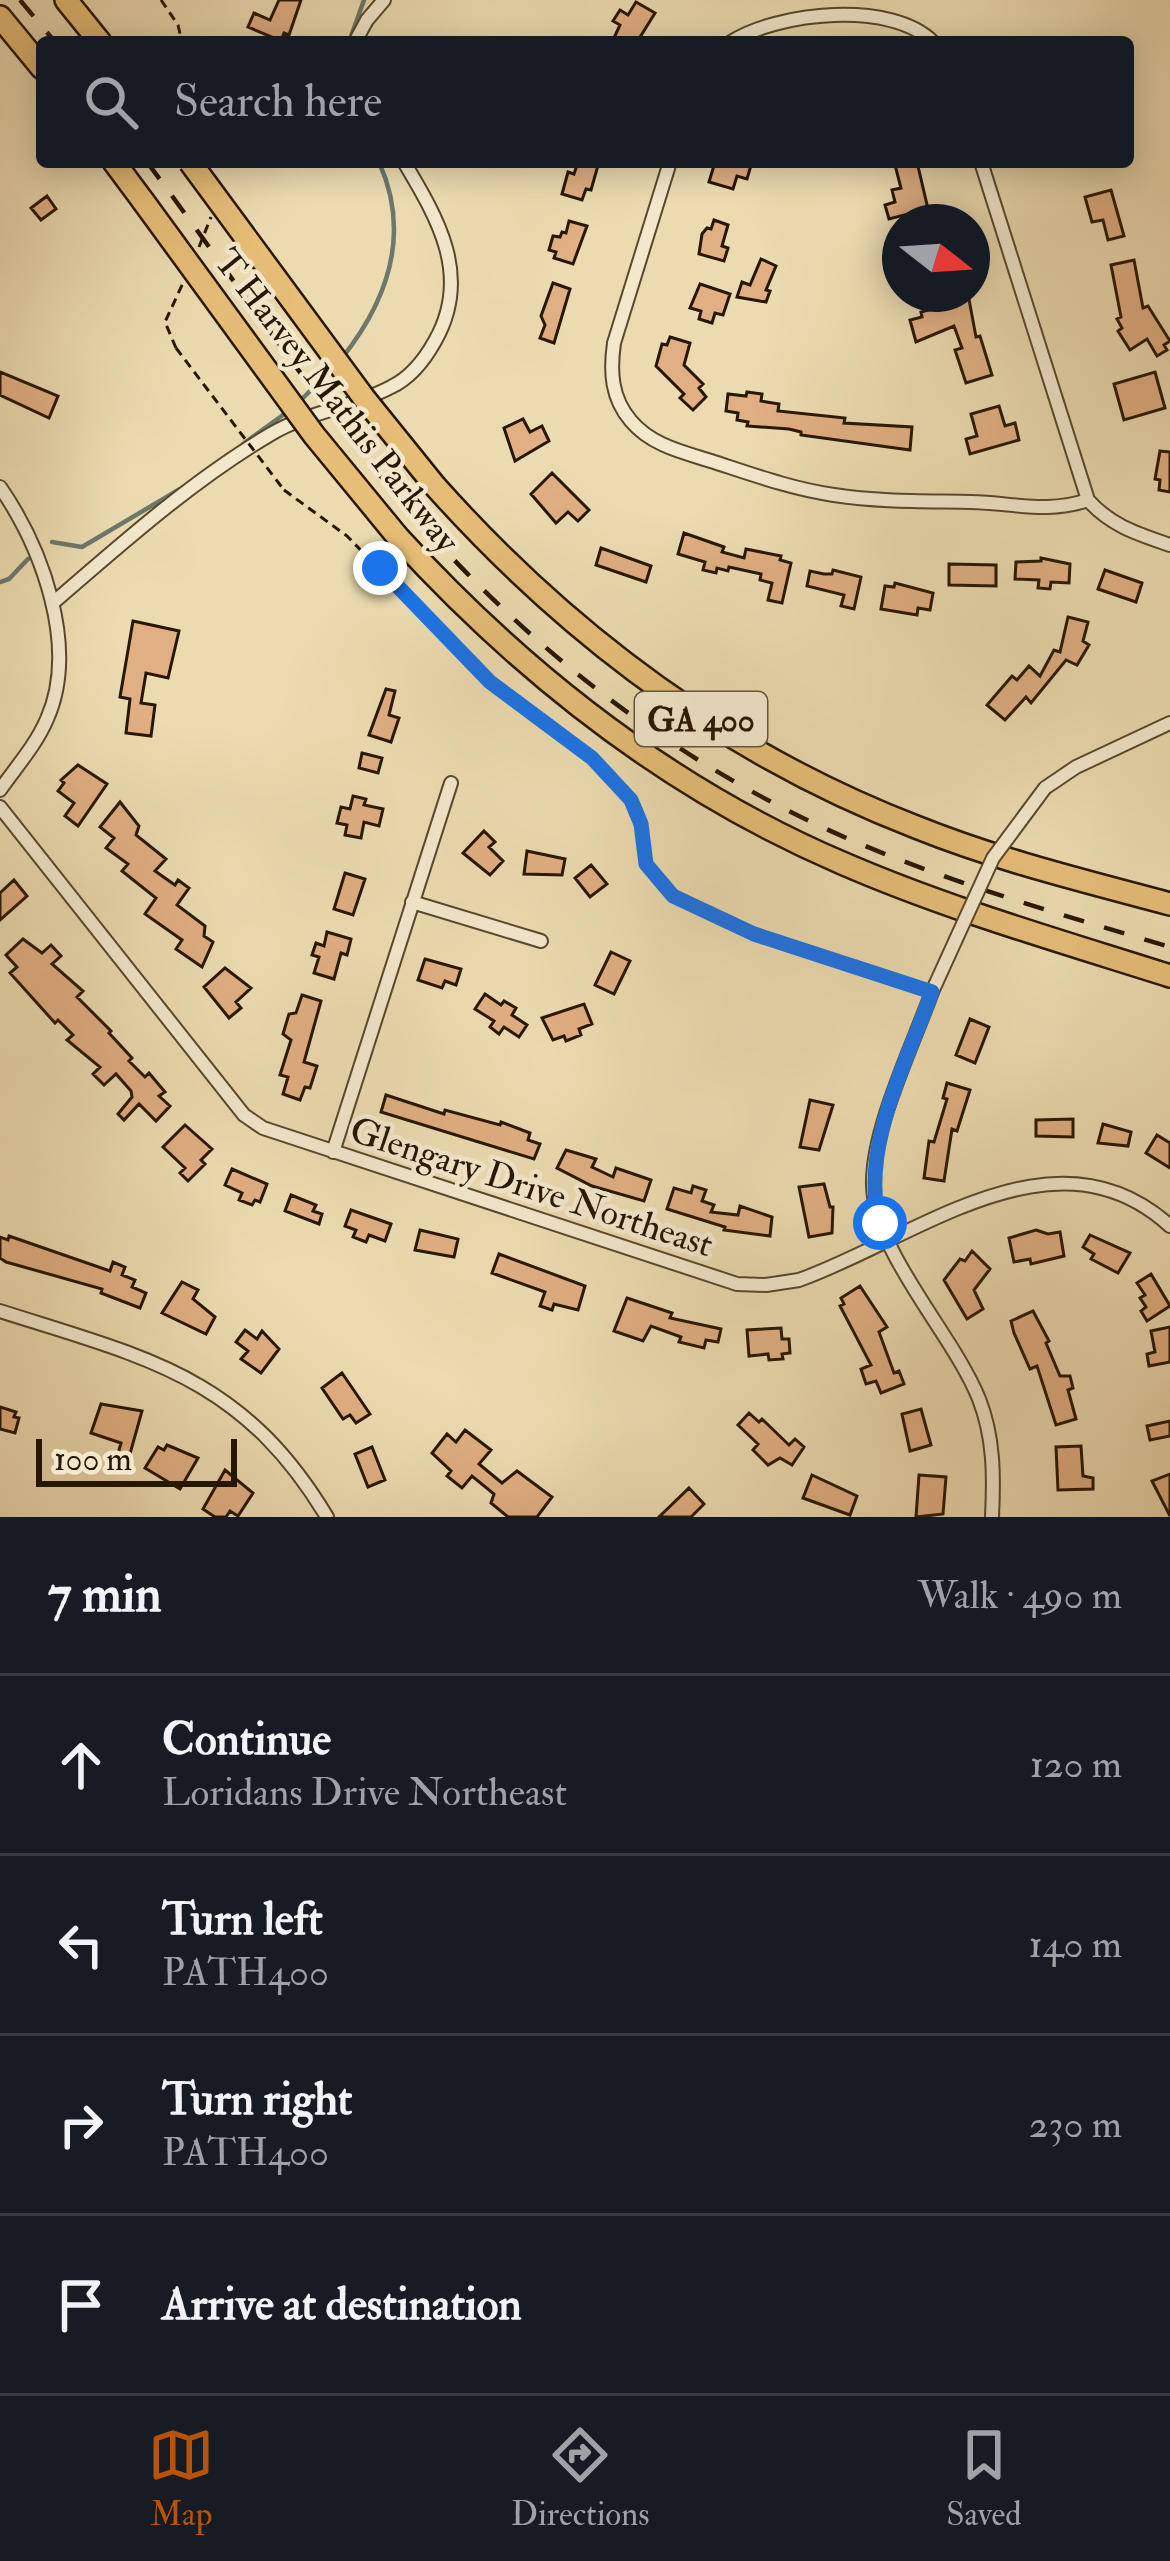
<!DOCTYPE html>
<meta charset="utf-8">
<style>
:root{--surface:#171b24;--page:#242831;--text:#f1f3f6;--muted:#9ea1a6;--line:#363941;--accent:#b45309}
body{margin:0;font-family:"IM FELL Double Pica",serif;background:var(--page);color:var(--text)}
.compass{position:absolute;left:882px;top:204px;width:108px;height:108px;border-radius:50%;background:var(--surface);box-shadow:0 6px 30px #0003;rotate:107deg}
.scale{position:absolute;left:36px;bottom:30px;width:201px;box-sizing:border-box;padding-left:12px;border:6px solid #271600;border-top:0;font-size:33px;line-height:42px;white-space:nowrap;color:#271600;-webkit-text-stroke:9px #f3e8cc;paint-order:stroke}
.stop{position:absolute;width:36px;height:36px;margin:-27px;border:9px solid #1a73e8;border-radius:50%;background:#fff}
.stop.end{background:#1a73e8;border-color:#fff;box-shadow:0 3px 12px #0008}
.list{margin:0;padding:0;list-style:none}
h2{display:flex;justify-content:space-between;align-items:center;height:156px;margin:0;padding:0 48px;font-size:51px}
h2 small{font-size:39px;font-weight:400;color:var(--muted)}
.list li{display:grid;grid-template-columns:78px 1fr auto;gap:36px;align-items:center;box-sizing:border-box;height:180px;padding:0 48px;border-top:3px solid var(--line)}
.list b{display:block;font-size:45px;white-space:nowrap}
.list p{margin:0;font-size:39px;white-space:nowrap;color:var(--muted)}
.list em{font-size:39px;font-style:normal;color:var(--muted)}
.icon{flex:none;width:66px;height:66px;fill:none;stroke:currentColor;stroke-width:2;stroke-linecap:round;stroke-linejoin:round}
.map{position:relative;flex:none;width:1170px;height:1517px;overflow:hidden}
.search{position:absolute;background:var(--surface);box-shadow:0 6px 30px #0003;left:36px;right:36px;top:36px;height:132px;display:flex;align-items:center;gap:30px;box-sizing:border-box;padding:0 42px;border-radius:12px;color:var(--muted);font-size:45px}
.sheet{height:876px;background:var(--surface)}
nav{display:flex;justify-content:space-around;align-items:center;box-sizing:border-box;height:168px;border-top:3px solid var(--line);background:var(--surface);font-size:33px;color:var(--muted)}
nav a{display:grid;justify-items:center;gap:6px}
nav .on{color:var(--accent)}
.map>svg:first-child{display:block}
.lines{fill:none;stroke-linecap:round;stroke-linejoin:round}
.stream{stroke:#6c786b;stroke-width:4.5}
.building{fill:#e0af83;stroke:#271600;stroke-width:3}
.minor-casing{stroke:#58472c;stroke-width:16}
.motorway-casing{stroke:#271600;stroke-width:26}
.path{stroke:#271600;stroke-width:3;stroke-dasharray:9 6;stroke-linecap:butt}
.minor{stroke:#f3e8cc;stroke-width:12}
.motorway{stroke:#e6be78;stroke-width:21}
.rail{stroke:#271600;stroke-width:4.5;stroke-dasharray:21 21;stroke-linecap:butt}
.minor-bridge-casing{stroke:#58472c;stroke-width:16;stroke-linecap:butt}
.motorway-bridge-casing{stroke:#271600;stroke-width:26;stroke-linecap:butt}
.path-bridge{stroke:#271600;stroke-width:3;stroke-dasharray:9 6;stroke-linecap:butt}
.minor-bridge{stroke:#f3e8cc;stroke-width:12}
.motorway-bridge{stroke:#e6be78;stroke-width:21}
.route{stroke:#1a73e8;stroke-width:15}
.labels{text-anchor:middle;stroke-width:9;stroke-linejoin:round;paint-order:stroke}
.shield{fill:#f3e8cc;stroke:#64553d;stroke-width:3}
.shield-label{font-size:33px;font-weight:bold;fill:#271600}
.street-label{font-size:36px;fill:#271600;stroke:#f3e8cc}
</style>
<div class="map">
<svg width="1170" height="1517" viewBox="0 0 1170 1517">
<rect width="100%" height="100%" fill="#ecdbb1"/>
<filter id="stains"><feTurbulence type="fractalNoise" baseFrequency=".00167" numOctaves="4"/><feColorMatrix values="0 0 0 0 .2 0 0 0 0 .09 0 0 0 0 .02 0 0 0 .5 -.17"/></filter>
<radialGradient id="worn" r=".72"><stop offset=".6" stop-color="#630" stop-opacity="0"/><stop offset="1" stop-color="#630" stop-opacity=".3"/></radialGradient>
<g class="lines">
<!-- stream -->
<path class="stream" d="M349,42l15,-42
M342,358c46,-58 69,-125 37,-196
M300,401l35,-35
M243,444l44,-32
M52,542l30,5 98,-58
M0,582l9,-3 19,-20"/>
</g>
<!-- building -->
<path class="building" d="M279,0h22l-12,35 -5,-2 -3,8 -33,-14 6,-14 16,7z
M636,2l19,11 -18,29h-25l8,-17 -7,-4 7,-11 8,5z
M578,162h21l-8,28 -5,-1 -4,11 -20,-6 6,-22 6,2z
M715,162h37l-5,17 -10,-3 -4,13 -24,-7z
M909,162h8l11,47 -39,10 -4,-14 10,-3 -3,-12 9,-2 -6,-23z
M1111,190l13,46 -16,4 -5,-20 -11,2 -7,-25z
M47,196l9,13 -15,11 -10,-12z
M714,220l14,5 -6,21 6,2 -4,13 -25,-7 3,-20 5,-6 4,1z
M569,221l18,5 -14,38 -19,-6 2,-6 -7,-2 4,-14 7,1 2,-5 4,1z
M761,259l15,7 -10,24 4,1 -4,11 -29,-5 5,-15 8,3z
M1134,260l9,48 5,-2 22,35 -6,4 3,5 -10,6 -10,-17 -17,11 -12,-19 4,-3 -5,-9 4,-2 -10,-52z
M553,283l17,6 -16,54 -14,-5 5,-13 -4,-9z
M700,284l30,10 -7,21 -8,-2 -3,10 -13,-4 2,-8 -11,-3z
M944,294h24l8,43 4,-1 12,39 -26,8 -11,-33 7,-2 -8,-22 -38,16 -6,-22 12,-3 -1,-5 26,-7z
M670,337l20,6 -6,22 19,19 -4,4 7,9 -13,13 -13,-12 4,-4 -28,-28 6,-22 5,1z
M0,372l58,24 -9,22 -49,-23z
M1155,372l10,36 -41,12 -10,-36z
M747,392l15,2 -1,7 18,3 -1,7 67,7 -1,5 68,4 -2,23 -109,-15v-3l-12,-3 -42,-3 1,-4 -11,-2 1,-7 -12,-2 2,-17 18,2z
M999,406l6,20 10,-3 4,17 -49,14 -4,-15 11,-3 -6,-22z
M523,419l7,13 12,-6 7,15 -34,20 -11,-33z
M1160,451l10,1v40l-11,-2 1,-10 -5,-1z
M552,473l37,37 -11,11 -10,-9 -12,11 -25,-29z
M684,533l40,14 -2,5 22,6 2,-9 35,7 -1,4 11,3 -9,40 -14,-3 4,-17 -12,-3 1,-6 -32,-7 -1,4 -11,-3 -1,5 -13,-3 2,-8 -27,-8z
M601,548l50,18 -5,16 -50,-17z
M1041,558l29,6 -1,19 -18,-1 -1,7 -12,-1 1,-8 -24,-1 1,-17 25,-1z
M949,564l47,1v21l-47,-1z
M833,570l28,7 -7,32 -13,-3 3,-11 -37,-9 3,-15 14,3h8z
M1105,570l37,13 -6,19 -38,-13z
M895,583l38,10 -3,17 -12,-2 -1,7 -36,-6 4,-23 9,1z
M1068,617l20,5 -5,19 6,4 -12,20 -11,-5 -35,43 -5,-6 -21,23 -18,-15 25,-29 5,4 12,-14 11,10 14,-26 6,2z
M133,621l46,10 -11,47 -22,-5 -5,30 14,2 -4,31 -25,-3 4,-34 -10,-2z
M386,689l9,2 -6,24 10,3 -8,24 -22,-7z
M362,753l20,5 -4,15 -19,-5z
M78,765l29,19 -29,42 -13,-10 9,-13 -16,-12 6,-8 -3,-3z
M353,796l13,3 -2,6 19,4 -4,17 -15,-4 -3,16 -16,-3 2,-10 -10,-2 4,-16 9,2z
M120,802l19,24 -3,9 30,24 -11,12 20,14 3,-5 11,8 -12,17 28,21 -1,10 9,6 -11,25 -26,-18 6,-9 -37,-26 11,-16 -34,-27 6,-7 -22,-16 8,-10 -14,-11z
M484,831l11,11 -6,5 14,14 -13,14 -27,-22z
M527,851l38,8 -3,16 -38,-1z
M591,865l16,19 -17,13 -15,-19z
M345,873l20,6 -12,36 -19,-6z
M14,880l13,16 -27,24v-27z
M327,932l24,7 -4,16 -6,-2 -7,26 -20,-6 5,-16 -7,-2 4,-12 8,3z
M23,939l19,14 9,-8 10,11 -9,8 31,27 -6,6 34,34 -2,2 23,25 -3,3 16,16 4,-4 16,19 -6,4 11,10 -14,15 -17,-17 -15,16 -6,-6 14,-17 -1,-6 -15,-17 -12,11 -11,-11 7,-7 -33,-27 6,-5 -15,-15 -3,3 -45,-50 7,-6 -11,-12z
M611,952l19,9 -16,33 -19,-9z
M425,959l36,10 -5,16 -11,-4 -3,7 -24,-8z
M225,968l26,20 -15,14 5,6 -12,10 -25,-31z
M485,994l16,11 3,-4 12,7 -4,7 15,10 -8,12 -15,-10 -5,7 -9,-7 4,-6 -19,-12z
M302,995l19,6 -17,61 13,4 -7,22 -5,-1 -5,13 -17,-6 5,-17 -8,-2 11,-35 -8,-6 6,-20 7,-1z
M584,1004l8,20 -13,5 2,6 -15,6 -2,-5 -11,4 -11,-22z
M970,1019l19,8 -14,36 -19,-8z
M947,1083l23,7 -13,41 -5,-2 -8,52 -20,-3 5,-37 5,1 13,-43 -4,-1z
M386,1095l58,19 1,-4 55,15 1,-3 29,11 -2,7 12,4 -6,15 -153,-47z
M810,1100l23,5 -14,45 -19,-3z
M1073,1119v18l-37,-1v-16z
M1103,1124l28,8 -3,14 -30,-3z
M185,1125l27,24 -11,11 4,4 -17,17 -8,-8 5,-5 -22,-21z
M1157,1135l13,8v25l-24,-15z
M566,1150l30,9 -4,8 21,10 3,-9 35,12 -7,21 -52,-15 -35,-18z
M232,1169l35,15 -7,18 -5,-2 -3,5 -13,-5 3,-7 -17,-8z
M824,1184l6,23h3l-1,26 -23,4 -10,-50z
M693,1186l13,4 -4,11 12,4 -3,7 27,3 2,-9 32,11 -2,19 -46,-6 1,-3 -58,-18 7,-21 17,5z
M291,1195l25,10 -3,6 9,3 -3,10 -34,-13z
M351,1210l40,14 -6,17 -16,-6 -3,7 -13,-5 3,-7 -11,-4z
M420,1230l38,9 -4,18 -39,-7z
M1036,1230l12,4 12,-2 4,24 -33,8 -1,-5 -16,3 -5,-24z
M1090,1235l40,18 -12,20 -27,-14 3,-5 -11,-7z
M9,1236l101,35 3,-9 12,5 -3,8 13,5 -3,7 14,6 -6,15 -39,-15 1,-4 -96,-27 -6,-4v-21l8,3z
M972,1251l18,18 -16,21 9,19 -16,10 -23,-39 16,-21 5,2z
M499,1254l86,32 -7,24 -24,-6 -2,6 -12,-4 5,-14 -53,-19z
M1151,1274l19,32 -23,15 -6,-10 5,-4 -6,-9 5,-3 -8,-12z
M182,1282l16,8 -5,9 22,18 -9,17 -44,-21z
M860,1286l27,41 -8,5 15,41 5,-2 5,13 -23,9 -5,-12 -10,3 -5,-15 10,-4 -31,-59 4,-2 -3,-6z
M627,1298l45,15 -2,5 51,11 -3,13 -12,-2 -2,8 -25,-6 2,-5 -30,-11 -8,15 -29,-10z
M1033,1311l16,30 -3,2 14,33h10l3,12 -5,2 8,29 -20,6 -19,-59 -7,3 -16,-36 -3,-12z
M1170,1327v35l-21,4 -2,-12 8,-2 -4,-21z
M781,1328l1,11h7l1,14 -8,1 1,5 -14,1 -1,-6 -19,2 -2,-26z
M245,1330l12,9 5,-8 17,18 -18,24 -20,-14 7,-8 -12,-9z
M342,1373l28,41 -14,9 -6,-8 -7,4 -21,-31z
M101,1404l41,7 -14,50 -11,-4 4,-14 -30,-10z
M0,1407l16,5 -2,5 5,1 -4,15 -15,-4z
M921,1409l10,36 -21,6 -8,-37z
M749,1413l10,9 3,-3 27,26 6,-6 9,8 -12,18 -12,-7 -12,7 -15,-15 5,-6 -20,-19z
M1170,1421v15l-20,4 -3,-14z
M465,1430l26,20 -12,14 23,19 15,-12 35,26 -15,20h-29l-17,-14 3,-9 -22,-18 -10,12 -15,-12 4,-5 -19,-18 15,-19 9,8z
M167,1445l31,13 -18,31 -35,-21 13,-21 6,3z
M1081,1446l2,30 10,2v11l-35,1 -2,-43z
M372,1447l13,33 -17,7 -13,-33z
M225,1470l28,23 -15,23 -8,-5 -4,6h-11l-12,-8z
M1170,1474v42l-18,-35z
M812,1475l45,21 -7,19 -47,-17z
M919,1475l27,2 -3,37 -27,3z
M689,1488l15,16 -13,13h-32z"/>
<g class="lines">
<!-- minor casing -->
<g class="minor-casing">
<path id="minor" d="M355,42l12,-22 17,-20
M731,42c47,-30 160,-42 202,0
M670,162l-56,181c-4,28 -3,55 17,78 20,24 51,31 80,40 40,13 81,28 123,34 46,7 91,6 137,7 43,1 76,12 117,-2l-107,-338
M0,487c42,61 79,160 47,232 -11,26 -31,48 -47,71
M1088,500c23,26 50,34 82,45
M53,603c68,-59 140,-123 218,-169 37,-22 83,-27 120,-47 19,-9 34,-28 44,-46 37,-65 3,-122 -31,-179
M1045,788l31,-21 94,-44
M0,807l244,308 19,13 474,156 29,1 33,-5c116,-41 256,-159 371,-54
M412,902l129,39
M932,992c-19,53 -61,139 -59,194 2,68 80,148 106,213 15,38 15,77 13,118
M333,1152l118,-369
M0,1311c147,47 242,65 327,206"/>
</g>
<!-- motorway casing -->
<g class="motorway-casing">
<path id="motorway" d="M66,0l34,42
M0,17l42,51
M114,162l29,39
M435,486c134,150 292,268 481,341 82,33 168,54 254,77
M397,536c126,138 272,253 445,327 106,46 218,78 328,113"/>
</g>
<!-- path -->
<path class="path" d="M161,0l17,25 4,17
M199,247l12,-30
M176,348l-11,-26 18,-39
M284,490l63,46 142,146 103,76 39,42 10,24 6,40 26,32 82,38 164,54"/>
<!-- minor -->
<use href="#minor" class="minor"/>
<!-- motorway -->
<use href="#motorway" class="motorway"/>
<!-- rail -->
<path class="rail" d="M20,0l35,42
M147,162c85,114 164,233 257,342 122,144 273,261 447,336 103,44 211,75 319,107"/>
<!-- minor-bridge casing -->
<g class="minor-bridge-casing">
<path id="minor-bridge" d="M932,992l61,-134 52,-70"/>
</g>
<!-- motorway-bridge casing -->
<g class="motorway-bridge-casing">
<path id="motorway-bridge" d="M190,162l174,236 71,88
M143,201l171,234 83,101"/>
</g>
<!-- path-bridge -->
<path class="path-bridge" d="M176,348l108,142"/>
<!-- minor-bridge -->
<use href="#minor-bridge" class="minor-bridge"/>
<!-- motorway-bridge -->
<use href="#motorway-bridge" class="motorway-bridge"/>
</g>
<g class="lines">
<!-- route -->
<path class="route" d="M380,568l110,114 102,76 39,42 10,24 5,40 27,32 81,38 178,58c-25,70 -73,158 -52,231"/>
</g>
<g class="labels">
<!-- shield labels -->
<rect class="shield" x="635" y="692" width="132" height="54" rx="9"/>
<g class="shield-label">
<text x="701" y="731">GA 400</text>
</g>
<!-- street labels -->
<g class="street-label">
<text transform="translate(338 400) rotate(52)" y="13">T Harvey Mathis Parkway</text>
<text transform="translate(532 1186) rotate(18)" y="13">Glengary Drive Northeast</text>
</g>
</g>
<rect width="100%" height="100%" filter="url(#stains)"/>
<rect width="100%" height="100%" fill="url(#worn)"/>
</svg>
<svg class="compass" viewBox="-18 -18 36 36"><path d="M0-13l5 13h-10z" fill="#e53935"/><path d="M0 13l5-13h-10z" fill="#9ea1a6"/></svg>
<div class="scale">100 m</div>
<div class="stop" style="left:880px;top:1223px"></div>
<div class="stop end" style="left:380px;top:568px"></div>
<div class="search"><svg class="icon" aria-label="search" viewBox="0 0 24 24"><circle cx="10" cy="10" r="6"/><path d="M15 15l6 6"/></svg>Search here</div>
</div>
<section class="sheet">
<h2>7 min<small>Walk · 490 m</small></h2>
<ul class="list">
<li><svg class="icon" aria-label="ahead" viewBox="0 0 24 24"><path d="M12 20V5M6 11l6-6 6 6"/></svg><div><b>Continue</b><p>Loridans Drive Northeast</p></div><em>120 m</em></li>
<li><svg class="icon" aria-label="left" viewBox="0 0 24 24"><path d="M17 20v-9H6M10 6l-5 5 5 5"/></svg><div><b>Turn left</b><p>PATH400</p></div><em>140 m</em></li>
<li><svg class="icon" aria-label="right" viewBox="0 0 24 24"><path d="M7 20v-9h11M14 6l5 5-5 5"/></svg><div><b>Turn right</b><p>PATH400</p></div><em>230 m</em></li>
<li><svg class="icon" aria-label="arrive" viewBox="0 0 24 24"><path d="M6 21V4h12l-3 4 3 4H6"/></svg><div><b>Arrive at destination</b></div></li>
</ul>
</section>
<nav>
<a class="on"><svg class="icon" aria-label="map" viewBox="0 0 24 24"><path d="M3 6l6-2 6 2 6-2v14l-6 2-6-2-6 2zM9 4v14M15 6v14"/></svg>Map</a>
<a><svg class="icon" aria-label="directions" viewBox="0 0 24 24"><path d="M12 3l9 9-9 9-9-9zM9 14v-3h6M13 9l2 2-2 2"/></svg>Directions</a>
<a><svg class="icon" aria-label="saved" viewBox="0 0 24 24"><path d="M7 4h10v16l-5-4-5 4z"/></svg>Saved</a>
</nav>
